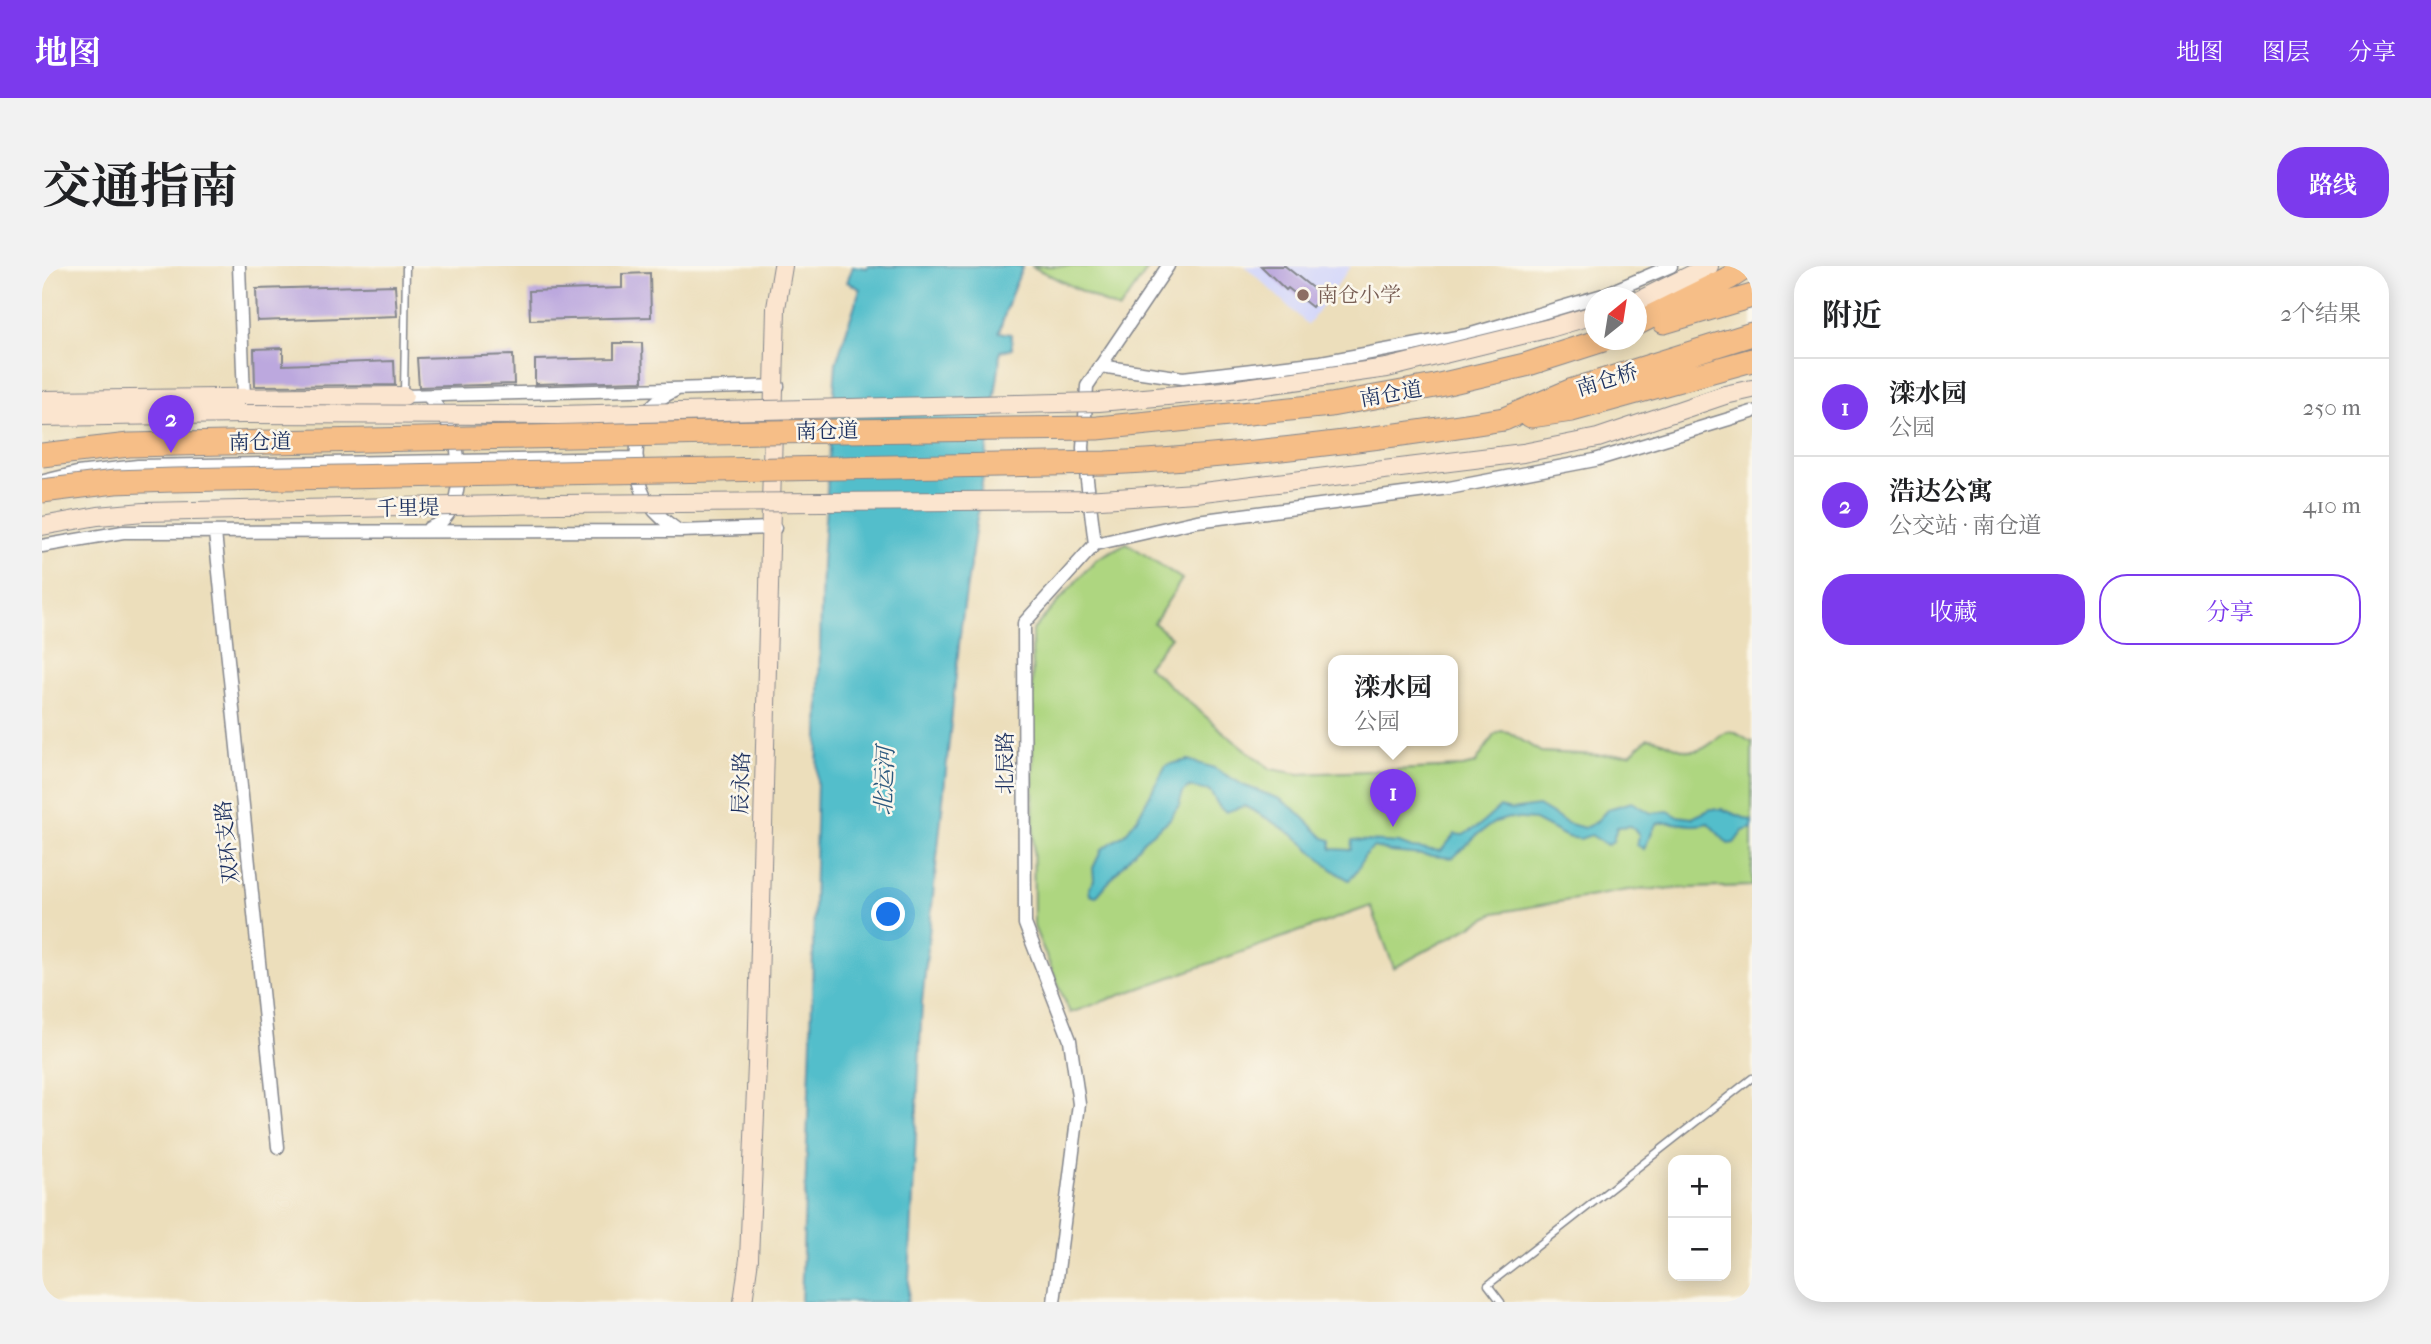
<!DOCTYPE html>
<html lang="zh">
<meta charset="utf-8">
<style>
:root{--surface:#fff;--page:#f2f2f2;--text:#202124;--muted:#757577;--line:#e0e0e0;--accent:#7c3aed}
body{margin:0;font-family:"IM FELL French Canon","Noto Serif SC",serif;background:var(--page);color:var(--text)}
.controls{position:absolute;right:21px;bottom:21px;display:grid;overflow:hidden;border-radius:14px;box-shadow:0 4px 18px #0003}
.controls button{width:63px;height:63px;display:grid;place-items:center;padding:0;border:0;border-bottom:2px solid var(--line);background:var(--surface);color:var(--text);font:35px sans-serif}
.compass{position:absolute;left:1542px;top:21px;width:63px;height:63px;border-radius:50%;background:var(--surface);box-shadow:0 4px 18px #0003;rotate:30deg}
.you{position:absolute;left:847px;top:649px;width:24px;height:24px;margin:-18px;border:5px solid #fff;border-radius:50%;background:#1a73e8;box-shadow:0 0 0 10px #1a73e833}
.badge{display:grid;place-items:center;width:46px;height:46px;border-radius:50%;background:var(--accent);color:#fff;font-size:23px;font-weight:700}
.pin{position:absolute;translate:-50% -58px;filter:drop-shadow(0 2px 4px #0008)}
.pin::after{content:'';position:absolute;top:37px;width:24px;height:21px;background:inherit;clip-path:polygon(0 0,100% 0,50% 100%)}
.popup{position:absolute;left:1286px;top:389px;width:130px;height:91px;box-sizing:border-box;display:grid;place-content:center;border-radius:14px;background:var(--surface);filter:drop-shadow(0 2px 5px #0005);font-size:23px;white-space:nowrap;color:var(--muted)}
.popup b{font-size:26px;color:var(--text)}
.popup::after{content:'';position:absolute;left:50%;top:100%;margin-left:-14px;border:14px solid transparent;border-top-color:var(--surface)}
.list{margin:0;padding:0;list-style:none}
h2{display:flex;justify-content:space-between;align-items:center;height:91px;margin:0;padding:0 28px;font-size:30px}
h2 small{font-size:23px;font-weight:400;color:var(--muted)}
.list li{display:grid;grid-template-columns:46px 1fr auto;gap:21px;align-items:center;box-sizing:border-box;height:98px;padding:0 28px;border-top:2px solid var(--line)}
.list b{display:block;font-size:26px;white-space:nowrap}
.list p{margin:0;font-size:23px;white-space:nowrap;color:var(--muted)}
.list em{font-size:23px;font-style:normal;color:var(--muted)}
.actions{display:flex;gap:14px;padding:21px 28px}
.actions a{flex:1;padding:16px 0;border:2px solid var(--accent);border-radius:28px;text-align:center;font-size:24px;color:var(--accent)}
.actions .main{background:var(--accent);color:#fff}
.map{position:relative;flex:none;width:1710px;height:1036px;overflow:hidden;border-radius:28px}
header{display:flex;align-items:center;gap:42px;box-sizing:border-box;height:98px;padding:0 35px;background:var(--accent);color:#fff}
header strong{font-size:33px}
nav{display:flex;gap:38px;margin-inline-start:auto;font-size:24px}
.intro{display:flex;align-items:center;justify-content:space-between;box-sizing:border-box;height:168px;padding:0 42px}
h1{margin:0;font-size:49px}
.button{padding:18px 32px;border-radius:28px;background:var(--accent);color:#fff;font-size:24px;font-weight:700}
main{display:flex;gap:42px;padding:0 42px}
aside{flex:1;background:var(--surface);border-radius:28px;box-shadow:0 4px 18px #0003}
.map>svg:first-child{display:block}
.built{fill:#d5d8f9}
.green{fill:#aed680;stroke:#64826f;stroke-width:2}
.water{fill:#52becb;stroke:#367694;stroke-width:2}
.building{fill:#bca8de}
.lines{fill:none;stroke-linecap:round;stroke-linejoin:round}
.lane-casing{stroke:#84868c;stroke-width:9}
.street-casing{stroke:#84868c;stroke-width:15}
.secondary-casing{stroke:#84868c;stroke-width:20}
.highway-casing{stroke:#84868c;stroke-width:25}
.lane{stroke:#fff;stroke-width:6}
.street{stroke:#fff;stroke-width:12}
.secondary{stroke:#fbe5cf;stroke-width:18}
.highway{stroke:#f6be87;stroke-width:23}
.secondary-bridge-casing{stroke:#84868c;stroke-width:20;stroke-linecap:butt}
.highway-bridge-casing{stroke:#84868c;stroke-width:25;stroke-linecap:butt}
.secondary-bridge{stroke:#fbe5cf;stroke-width:18}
.highway-bridge{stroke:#f6be87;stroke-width:23}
.education-dot{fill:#8d6e63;stroke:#fbf7ec;stroke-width:2.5}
.labels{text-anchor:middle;stroke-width:5;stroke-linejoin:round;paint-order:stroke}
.education-label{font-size:21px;fill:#785e54;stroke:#fbf7ec;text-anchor:start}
.street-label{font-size:21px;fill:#1b2f5e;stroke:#fbf7ec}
.water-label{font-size:23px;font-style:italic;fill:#2c5a7f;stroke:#fbf7ec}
</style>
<header>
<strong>地图</strong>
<nav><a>地图</a><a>图层</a><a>分享</a></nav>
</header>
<div class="intro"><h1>交通指南</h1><a class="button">路线</a></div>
<main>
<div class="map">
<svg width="1710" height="1036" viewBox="0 0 1710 1036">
<rect width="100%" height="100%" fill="#fbf7ec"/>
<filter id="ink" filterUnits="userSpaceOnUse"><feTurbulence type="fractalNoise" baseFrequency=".0143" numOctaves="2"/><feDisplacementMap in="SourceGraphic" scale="14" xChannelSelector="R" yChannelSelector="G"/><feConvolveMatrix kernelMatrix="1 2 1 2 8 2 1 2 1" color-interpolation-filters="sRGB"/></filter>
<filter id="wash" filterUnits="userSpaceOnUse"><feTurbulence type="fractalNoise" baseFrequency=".00686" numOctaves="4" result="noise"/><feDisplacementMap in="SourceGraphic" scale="28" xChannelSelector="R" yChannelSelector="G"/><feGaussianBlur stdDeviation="1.57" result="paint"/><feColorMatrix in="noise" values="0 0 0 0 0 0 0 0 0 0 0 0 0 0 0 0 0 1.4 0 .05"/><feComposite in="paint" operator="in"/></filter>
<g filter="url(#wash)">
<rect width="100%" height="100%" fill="#ecdebb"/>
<!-- built -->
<path class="built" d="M1203,0h106l-43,59z"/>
<!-- green -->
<path class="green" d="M989,0h119l-31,44z
M1085,277l55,36 -28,44 17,14 -24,29 86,74 38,29 28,5 164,-7 12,-3 19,-29 7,-4 7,1 33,20 57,3 32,-1 18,-16c15,0 27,11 42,13 20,2 31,-23 43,-19 6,2 13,8 19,10v144l-124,4 -133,23 -101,55 -23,-62 -301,107 -36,-86 -2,-296 64,-72z"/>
<!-- water -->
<path class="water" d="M811,0l14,2 1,-2h155l-12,29 -12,37 12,2 1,15 -12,2 -1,17 -38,258 -39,376 -14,300h-107l10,-263 11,-476 14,-200 24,-74 -13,-7z
M1146,494l26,8 31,18 35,13 18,13 26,26 7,2v9l20,1 1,-10 47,3 13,5 29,3 14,-17 8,1 17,-10 20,-18 11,3 27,-4 29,17 17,5 11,-5 13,-14 24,-7 19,11 17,-2 9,5 15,2 19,-9h11l30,12v7l-9,3 -9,12 -6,1 -20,-21c-18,6 -35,-4 -52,1l-12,25 -7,-4 2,-10 -8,-9 -14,1 -4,14 -6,4 -16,-10 -11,4 -13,-2 -32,-17 -26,-2 -14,4 -17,12 -25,24 -63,-6 -16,-5c-16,10 -12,24 -25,33 -21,-10 -34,-28 -52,-42 -16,-12 -35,-23 -53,-32l-18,6 -6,-4 -10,-17 -22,-4 -5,5 -4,13 -10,15 -25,20 -48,57 -6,-2 -1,-7 5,-8 -1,-12 9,-19 23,-15 13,-17 28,-52z"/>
<g id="blocks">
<!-- building -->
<path class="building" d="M1219,0h24l36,29 -9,12 -24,-19 -2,2z
M608,7l1,44 -121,3 -1,-29 93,-3v-14z
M353,19l2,31 -140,5 -1,-32z
M572,77h28l1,38 -108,3v-24l79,-2z
M241,82v17l111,-4 1,24 -140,1 -1,-37z
M471,89l1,29 -95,3 -2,-29z"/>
</g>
</g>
<g filter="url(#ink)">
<use href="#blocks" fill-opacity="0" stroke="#84868c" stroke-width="2"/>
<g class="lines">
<!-- lane casing -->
<g class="lane-casing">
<path id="lane" d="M362,128l2,-128
M1459,1036l-13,-17 264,-207"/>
</g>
<!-- street casing -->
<g class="street-casing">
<path id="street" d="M197,0l5,131
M1058,100l83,12 138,-16 147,-27 135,-40 68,-29
M634,124c-8,4 -17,8 -23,15 -21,24 -22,75 -3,100 7,11 18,18 29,26
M362,130l374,-10
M386,130c8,9 16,19 22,31 11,23 14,73 -7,93 -3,4 -9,6 -14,8
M2,215l33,-8 61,-7 499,-8
M173,267l63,614
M1053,278l102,-23 252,-33 146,-28 157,-48
M0,280l81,-14 556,-1 96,-3
M1012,1036l25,-198 -9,-64 -45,-116 -1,-301 71,-79 -12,-96 4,-62 81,-120"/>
</g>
<!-- secondary casing -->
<g class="secondary-casing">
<path id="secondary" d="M1594,36l73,-36
M1683,129l27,-6
M0,134l362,-4
M0,151l201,-3
M0,260l56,-10 46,-4 97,-2
M701,1036l6,-43 8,-194 19,-757 7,-42"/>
</g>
<!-- highway casing -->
<g class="highway-casing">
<path id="highway" d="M1622,56l88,-26
M1594,58l93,-46 19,-12
M1489,150l41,-6 180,-50
M1462,153l66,-28 182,-57"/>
</g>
<!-- lane -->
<use href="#lane" class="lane"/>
<!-- street -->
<use href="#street" class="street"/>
<!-- secondary -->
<use href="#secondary" class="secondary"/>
<!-- highway -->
<use href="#highway" class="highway"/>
<!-- secondary-bridge casing -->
<g class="secondary-bridge-casing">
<path id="secondary-bridge" d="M201,148l314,1 542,-13 124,-11 164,-23 163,-40 44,-13
M199,244l316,-6 528,-4 110,-7 328,-40 75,-15 127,-43"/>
</g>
<!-- highway-bridge casing -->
<g class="highway-bridge-casing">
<path id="highway-bridge" d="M0,189l87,-10 636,-13 333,-4 233,-23 104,-19 90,-21 78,-25
M0,225l73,-9 58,-2 933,-17c134,-6 265,-23 398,-44"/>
</g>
<!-- secondary-bridge -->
<use href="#secondary-bridge" class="secondary-bridge"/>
<!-- highway-bridge -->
<use href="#highway-bridge" class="highway-bridge"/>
</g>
</g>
<!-- markers -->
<circle class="education-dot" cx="1261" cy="29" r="7"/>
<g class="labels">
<!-- education labels -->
<g class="education-label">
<text x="1275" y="36">南仓小学</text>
</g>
<!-- street labels -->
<g class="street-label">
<text transform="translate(1565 114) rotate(-17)" y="7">南仓桥</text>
<text transform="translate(1349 128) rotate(-10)" y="7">南仓道</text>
<text transform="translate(785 165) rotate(-1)" y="7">南仓道</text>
<text transform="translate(218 176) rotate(-1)" y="7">南仓道</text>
<text transform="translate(366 242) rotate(-1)" y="7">千里堤</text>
<text transform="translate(963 497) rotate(-90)" y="7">北辰路</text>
<text transform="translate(699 517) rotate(-88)" y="7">辰永路</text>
<text transform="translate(185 576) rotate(-96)" y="7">双环支路</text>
</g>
<!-- water labels -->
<g class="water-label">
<text transform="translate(842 515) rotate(-88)" y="8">北运河</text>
</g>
</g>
</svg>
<div class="controls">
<button>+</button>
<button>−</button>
</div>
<svg class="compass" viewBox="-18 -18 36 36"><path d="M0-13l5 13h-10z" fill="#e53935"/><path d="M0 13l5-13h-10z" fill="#757577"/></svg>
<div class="you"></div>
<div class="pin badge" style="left:1351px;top:561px">1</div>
<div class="popup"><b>滦水园</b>公园</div>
<div class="pin badge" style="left:129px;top:187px">2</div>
</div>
<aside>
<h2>附近<small>2个结果</small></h2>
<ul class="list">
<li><span class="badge">1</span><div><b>滦水园</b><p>公园</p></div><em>250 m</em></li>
<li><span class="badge">2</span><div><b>浩达公寓</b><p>公交站 · 南仓道</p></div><em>410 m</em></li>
</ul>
<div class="actions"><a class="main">收藏</a><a>分享</a></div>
</aside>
</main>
